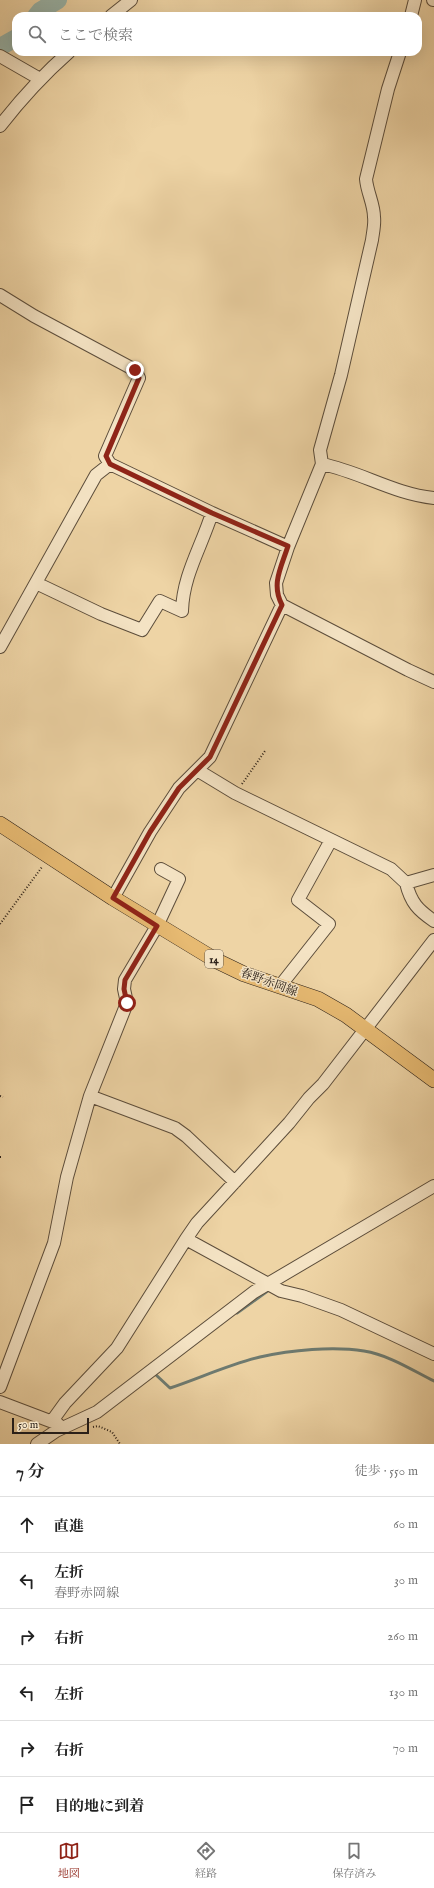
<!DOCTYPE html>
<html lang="ja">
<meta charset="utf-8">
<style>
:root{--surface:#fff;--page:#f6f6f6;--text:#222;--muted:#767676;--line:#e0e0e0;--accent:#8f2418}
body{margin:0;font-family:"IM FELL English","Noto Serif JP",serif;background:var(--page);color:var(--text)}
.scale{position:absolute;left:12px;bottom:10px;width:77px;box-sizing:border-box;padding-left:4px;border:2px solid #2b2018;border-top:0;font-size:11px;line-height:14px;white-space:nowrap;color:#2b2018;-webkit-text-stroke:3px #f4e3c4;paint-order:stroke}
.stop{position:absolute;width:12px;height:12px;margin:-9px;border:3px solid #8f2418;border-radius:50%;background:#fff}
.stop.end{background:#8f2418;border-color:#fff;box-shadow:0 1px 4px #0008}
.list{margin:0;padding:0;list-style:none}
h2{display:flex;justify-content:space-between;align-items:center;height:52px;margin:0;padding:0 16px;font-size:17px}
h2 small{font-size:13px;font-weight:400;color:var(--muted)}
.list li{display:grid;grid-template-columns:26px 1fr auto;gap:12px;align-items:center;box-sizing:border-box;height:56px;padding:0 16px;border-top:1px solid var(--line)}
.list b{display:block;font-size:15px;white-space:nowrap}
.list p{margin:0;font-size:13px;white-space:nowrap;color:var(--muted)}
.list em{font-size:13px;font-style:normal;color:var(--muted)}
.icon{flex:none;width:22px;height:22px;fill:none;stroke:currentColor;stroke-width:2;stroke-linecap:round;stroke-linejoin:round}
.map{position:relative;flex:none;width:434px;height:1444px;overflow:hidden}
.search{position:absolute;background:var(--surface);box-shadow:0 4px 16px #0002;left:12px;right:12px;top:12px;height:44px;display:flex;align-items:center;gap:10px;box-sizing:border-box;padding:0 14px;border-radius:12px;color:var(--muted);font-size:15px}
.sheet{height:388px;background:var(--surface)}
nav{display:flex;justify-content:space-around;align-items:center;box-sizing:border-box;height:56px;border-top:1px solid var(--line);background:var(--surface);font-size:11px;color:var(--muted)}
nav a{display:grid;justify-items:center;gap:2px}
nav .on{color:var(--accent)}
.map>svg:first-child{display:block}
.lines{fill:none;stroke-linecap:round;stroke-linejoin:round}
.stream{stroke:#6e7b71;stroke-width:3}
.river{stroke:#9ab7ad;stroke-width:18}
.minor-casing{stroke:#5c4d3b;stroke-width:14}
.major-casing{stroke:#2b2018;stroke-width:16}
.path{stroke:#2b2018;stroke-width:2;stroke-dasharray:1 2;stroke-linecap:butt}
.minor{stroke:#f4e3c4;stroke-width:12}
.major{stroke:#e7ba72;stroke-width:15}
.route{stroke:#8f2418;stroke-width:5}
.labels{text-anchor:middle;stroke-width:3;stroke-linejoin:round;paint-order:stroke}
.shield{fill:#f4e3c4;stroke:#675a4c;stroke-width:1}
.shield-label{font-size:11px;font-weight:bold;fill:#2b2018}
.street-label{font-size:12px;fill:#2b2018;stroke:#f4e3c4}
</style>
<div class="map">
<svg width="434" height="1444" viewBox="0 0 434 1444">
<rect width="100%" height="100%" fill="#eed4a5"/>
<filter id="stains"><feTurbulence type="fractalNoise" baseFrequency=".005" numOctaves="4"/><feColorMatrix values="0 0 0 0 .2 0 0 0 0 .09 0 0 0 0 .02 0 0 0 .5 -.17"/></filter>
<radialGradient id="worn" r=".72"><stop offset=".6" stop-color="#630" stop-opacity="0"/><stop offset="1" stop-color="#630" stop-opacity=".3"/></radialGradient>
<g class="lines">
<!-- stream -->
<path class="stream" d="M237,1313l32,-23
M155,1374l15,14c30,-10 60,-24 90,-31 31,-7 73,-11 104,-6 25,4 48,19 70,30"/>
<!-- river -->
<path class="river" d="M36,16l4,-5 18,-11
M0,47l16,-9"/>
<!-- minor casing -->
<g class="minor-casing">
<path id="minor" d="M433,0h1
M111,16l20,-16
M411,16l4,-16
M400,52l-12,37 -22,90c1,13 8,25 8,38 1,7 -1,15 -2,23l-31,135 -21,75 2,14 -34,83 -12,36 1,12 5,10 126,65 26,12
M0,56l40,23
M0,126c21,-27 43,-51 69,-74
M0,295l34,21 101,54 4,8 -34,78 5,8 102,49 76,34
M322,464c39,8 72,30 112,34
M36,583l65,31 41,16 18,-29 22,10c1,-36 19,-63 30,-98
M0,647l96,-172 14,-11
M197,770l38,23 156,76 15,14
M161,869l18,10 -22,47 -32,54 -1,9 3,14 -37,93 85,32 11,8 49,46
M434,875l-28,8c5,20 12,27 28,38
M113,898l37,-66 29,-44 31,-31 72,-152
M434,940l-111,144 -14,14 -20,25 -92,100 -11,16 95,52 21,5 39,14 93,44
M280,986l49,-62 -31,-24 33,-60
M0,1387l54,-144 13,-66 23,-81
M0,1402l58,22
M52,1421l13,-18 52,-55 69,-109
M37,1444l19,-13 41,-19 157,-120 180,-106"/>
</g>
<!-- major casing -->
<g class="major-casing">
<path id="major" d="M0,824l113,74 104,63 27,13 74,25 28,16 88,65"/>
</g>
<!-- path -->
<path class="path" d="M242,784l23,-33
M0,924l42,-57
M0,1096l3,1
M0,1157h1
M93,1427l5,-1 14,6 8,12"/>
<!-- minor -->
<use href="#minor" class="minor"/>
<!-- major -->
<use href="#major" class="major"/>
</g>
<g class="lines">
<!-- route -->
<path class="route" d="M127,1003l-3,-14 1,-9 32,-54 -44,-28 37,-66 29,-44 31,-31 72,-152c-11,-21 -1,-37 6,-59l-76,-33 -102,-49 -4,-8 33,-78 -4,-8"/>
</g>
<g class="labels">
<!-- shield labels -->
<rect class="shield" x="205" y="950" width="18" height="18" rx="3"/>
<g class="shield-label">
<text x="214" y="963">14</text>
</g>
<!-- street labels -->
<g class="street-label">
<text transform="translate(269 982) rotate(20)" y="4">春野赤岡線</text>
</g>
</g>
<rect width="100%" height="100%" filter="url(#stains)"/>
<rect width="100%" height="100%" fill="url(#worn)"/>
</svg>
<div class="scale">50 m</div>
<div class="stop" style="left:127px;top:1003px"></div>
<div class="stop end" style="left:135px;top:370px"></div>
<div class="search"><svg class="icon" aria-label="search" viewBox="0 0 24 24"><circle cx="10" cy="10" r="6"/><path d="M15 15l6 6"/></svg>ここで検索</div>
</div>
<section class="sheet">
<h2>7 分<small>徒歩 · 550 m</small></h2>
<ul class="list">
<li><svg class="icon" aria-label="ahead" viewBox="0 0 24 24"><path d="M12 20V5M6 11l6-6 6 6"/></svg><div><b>直進</b></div><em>60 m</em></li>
<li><svg class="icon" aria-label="left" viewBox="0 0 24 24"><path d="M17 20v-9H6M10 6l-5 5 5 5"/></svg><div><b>左折</b><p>春野赤岡線</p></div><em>30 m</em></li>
<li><svg class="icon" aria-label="right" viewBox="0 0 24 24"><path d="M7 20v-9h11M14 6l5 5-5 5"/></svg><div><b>右折</b></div><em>260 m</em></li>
<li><svg class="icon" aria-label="left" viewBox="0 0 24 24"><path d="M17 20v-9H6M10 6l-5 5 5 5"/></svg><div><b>左折</b></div><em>130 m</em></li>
<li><svg class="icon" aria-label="right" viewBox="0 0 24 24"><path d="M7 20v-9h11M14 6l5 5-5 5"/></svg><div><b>右折</b></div><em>70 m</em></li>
<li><svg class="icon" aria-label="arrive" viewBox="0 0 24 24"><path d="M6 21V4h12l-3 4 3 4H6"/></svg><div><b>目的地に到着</b></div></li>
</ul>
</section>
<nav>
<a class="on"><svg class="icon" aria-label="map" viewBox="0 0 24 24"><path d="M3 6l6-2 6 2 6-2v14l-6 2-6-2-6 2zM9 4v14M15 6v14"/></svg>地図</a>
<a><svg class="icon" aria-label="directions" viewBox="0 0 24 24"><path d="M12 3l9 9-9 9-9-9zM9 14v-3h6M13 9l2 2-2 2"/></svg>経路</a>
<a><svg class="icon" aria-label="saved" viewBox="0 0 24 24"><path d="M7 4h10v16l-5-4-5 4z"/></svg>保存済み</a>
</nav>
